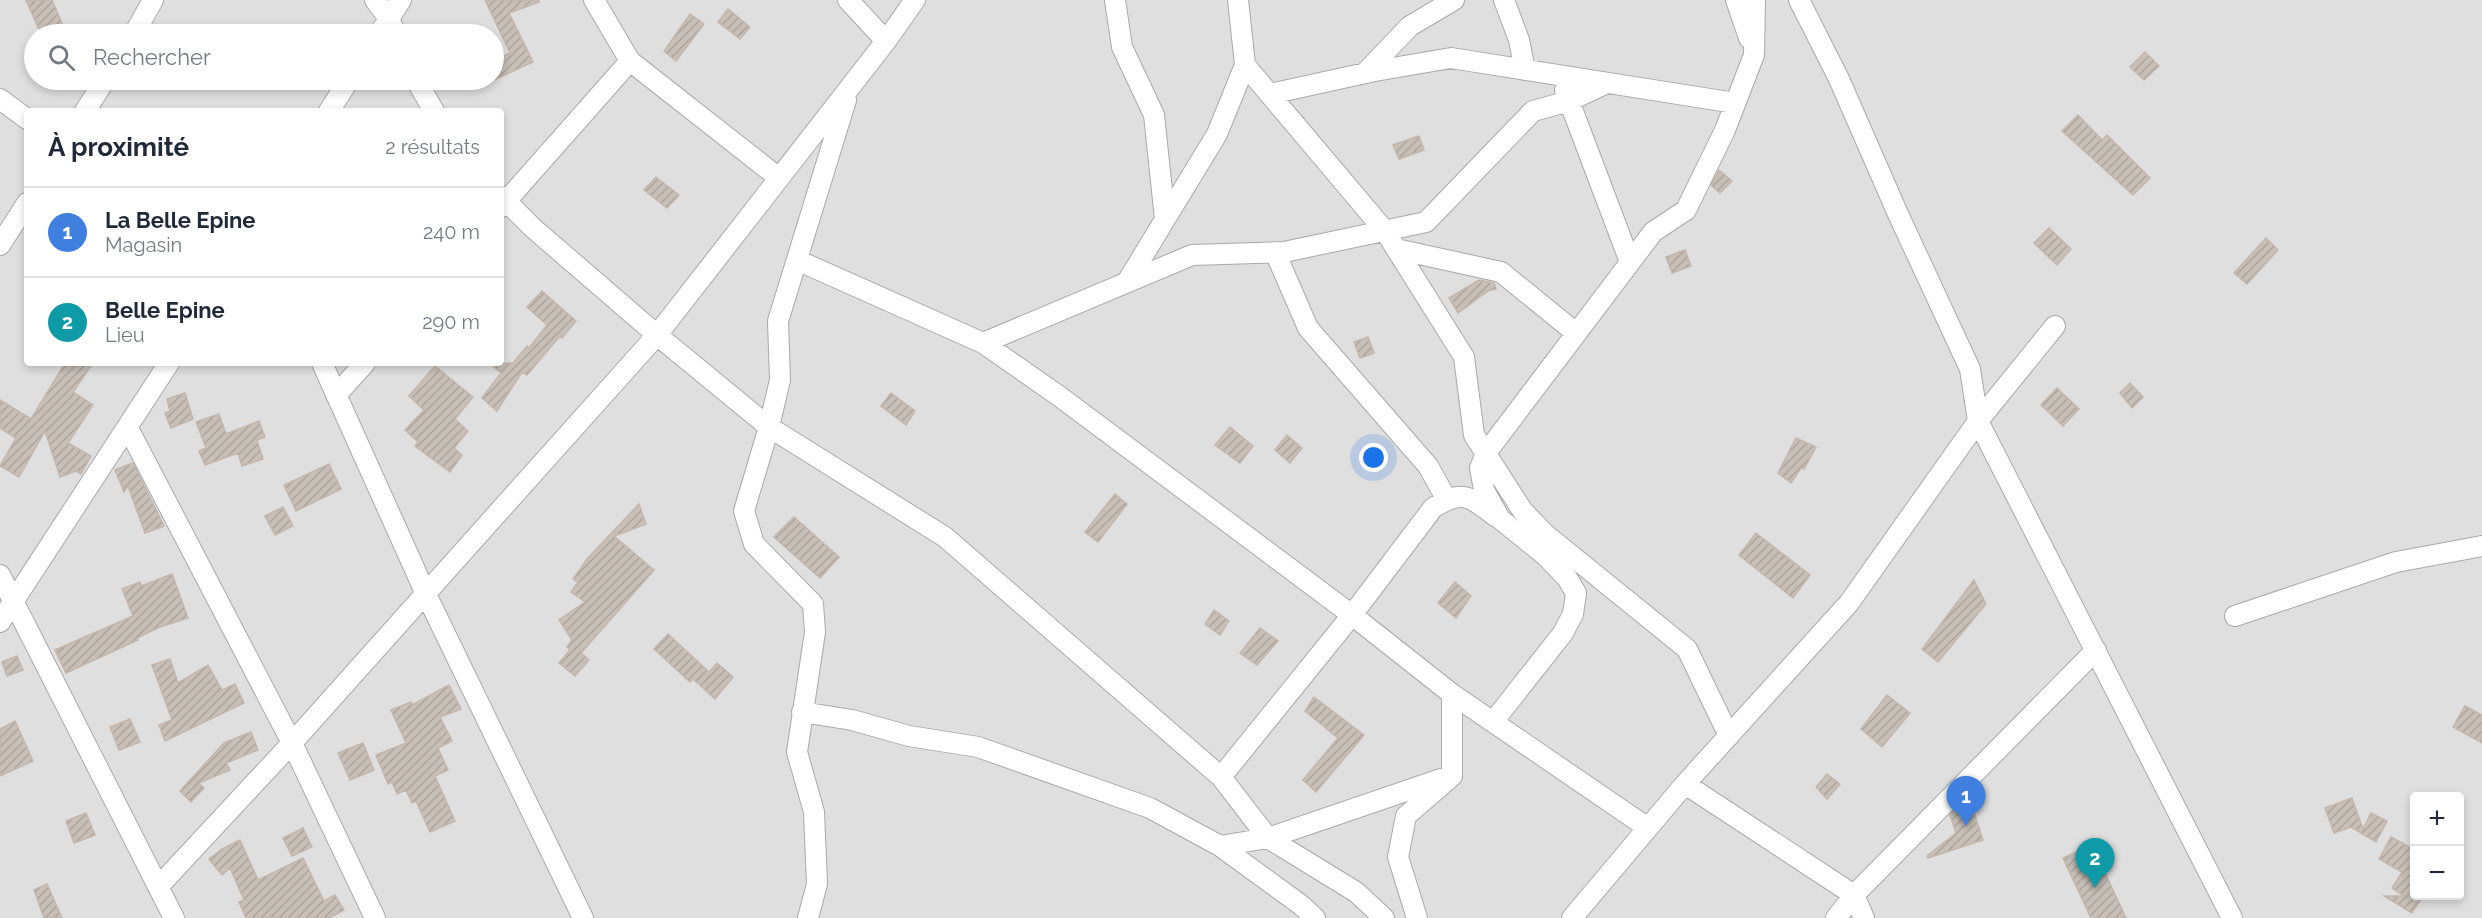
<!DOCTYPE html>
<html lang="fr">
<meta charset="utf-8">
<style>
:root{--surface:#fff;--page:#f2f2f3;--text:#1f2937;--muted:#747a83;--line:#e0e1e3;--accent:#d40000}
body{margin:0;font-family:Raleway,sans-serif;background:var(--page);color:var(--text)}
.controls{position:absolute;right:18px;bottom:18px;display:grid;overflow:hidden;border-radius:6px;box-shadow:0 3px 9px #0003}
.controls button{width:54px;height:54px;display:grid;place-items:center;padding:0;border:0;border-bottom:2px solid var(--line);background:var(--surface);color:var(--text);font:30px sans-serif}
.you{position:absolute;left:1374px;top:458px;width:21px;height:21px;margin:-15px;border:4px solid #fff;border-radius:50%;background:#1a73e8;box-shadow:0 0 0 9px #1a73e833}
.badge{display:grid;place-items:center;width:39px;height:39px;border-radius:50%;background:var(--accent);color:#fff;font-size:20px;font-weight:700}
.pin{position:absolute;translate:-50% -50px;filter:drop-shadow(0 2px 3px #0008)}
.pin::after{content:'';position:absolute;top:32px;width:21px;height:18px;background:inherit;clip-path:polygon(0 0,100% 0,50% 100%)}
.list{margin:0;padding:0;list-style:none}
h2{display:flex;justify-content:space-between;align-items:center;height:78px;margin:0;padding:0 24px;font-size:26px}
h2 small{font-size:20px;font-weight:400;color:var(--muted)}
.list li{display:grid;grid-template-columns:39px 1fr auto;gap:18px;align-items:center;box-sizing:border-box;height:90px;padding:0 24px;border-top:2px solid var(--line)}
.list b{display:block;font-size:22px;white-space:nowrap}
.list p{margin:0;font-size:20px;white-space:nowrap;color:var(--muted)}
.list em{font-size:20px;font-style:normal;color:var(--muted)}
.icon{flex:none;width:33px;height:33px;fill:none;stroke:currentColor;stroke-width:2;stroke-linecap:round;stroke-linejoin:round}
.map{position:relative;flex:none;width:2482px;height:918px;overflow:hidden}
.search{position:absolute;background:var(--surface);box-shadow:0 3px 9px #0003;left:24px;top:24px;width:480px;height:66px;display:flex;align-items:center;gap:15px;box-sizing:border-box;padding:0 21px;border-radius:33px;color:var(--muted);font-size:22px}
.panel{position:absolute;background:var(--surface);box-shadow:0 3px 9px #0003;left:24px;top:108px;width:480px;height:258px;border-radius:6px}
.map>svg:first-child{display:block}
.residential{fill:#e0dfdf;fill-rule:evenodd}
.building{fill:url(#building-hatch);stroke:#c4b6ab;stroke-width:1.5}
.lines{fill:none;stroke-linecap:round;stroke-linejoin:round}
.street-casing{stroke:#a9a9a9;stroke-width:22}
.street{stroke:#fff;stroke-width:20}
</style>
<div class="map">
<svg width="2482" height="918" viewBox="0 0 2482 918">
<defs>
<pattern id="building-hatch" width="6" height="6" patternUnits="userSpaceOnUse" patternTransform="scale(1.5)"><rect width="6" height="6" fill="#c7bfb8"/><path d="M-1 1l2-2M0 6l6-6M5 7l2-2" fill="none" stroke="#aba49e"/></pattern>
</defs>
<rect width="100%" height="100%" fill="#f2efe9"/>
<!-- residential -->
<path class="residential" d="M0,0h2482v918h-2482zM34,34h460v46h-460zM27,111h474v252h-474zM2414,796h46v100h-46z"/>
<!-- building -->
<path class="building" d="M26,0h26l12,28 -13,6h-10z
M485,0h54v2l-30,11 24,49 -39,18v-19l16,-8z
M728,9l22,18 -10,12 -22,-17z
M690,14l14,10 -28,37 -12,-10z
M2145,52l14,14 -15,14 -14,-13z
M2078,115l24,25 5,-5 43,43 -17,17 -71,-64z
M1419,136l5,14 -25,9 -6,-14z
M1719,170l13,11 -12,12 -9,-8z
M656,177l23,18 -12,13 -23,-18z
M2049,228l22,21 -14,16 -23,-22z
M2266,238l12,12 -31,34 -13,-11z
M1685,250l6,16 -19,7 -6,-16z
M1479,280l15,3 2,6 -8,2 -30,22 -9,-15z
M542,291l34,30 -14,17 -2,-2 -33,39 -5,-3 -25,39 -15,-13 19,-25 -12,-10h24l14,-17 2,2 18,-23 -20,-18z
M1368,337l6,16 -14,5 -6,-16z
M65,363h28l-20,29 20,13 -25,38 23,13 -10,18 -5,-3 -16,6 -15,-46 -26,46 -19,-11 16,-28 -16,-10v-28l31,19z
M435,366l38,31 -18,22 13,12 -14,17 8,7 -12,17 -35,-26 3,-4 -13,-12 19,-20 -15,-14z
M2130,383l13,14 -11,11 -12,-15z
M2057,388l22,21 -16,17 -22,-21z
M185,393l8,26 -22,9 -6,-15 5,-2 -3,-12z
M891,393l24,18 -9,14 -25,-19z
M219,414l7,20 33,-13 6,16 -8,3 6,19 -21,7 -4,-13 -33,12 -6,-14 7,-3 -10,-26z
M1230,427l23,19 -13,17 -25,-18z
M1287,435l15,13 -12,15 -15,-13z
M1796,438l20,9 -12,22 -3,-1 -10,15 -13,-10z
M133,463l31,63 -19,7 -17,-47 -4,6 -9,-22z
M329,464l12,25 -45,22 -12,-26z
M1115,494l12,10 -29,38 -13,-10z
M639,504l7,20 -32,12 40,34 -73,83 8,7 -14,16 -16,-13 11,-13 -3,-3 5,-7 -13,-20 26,-18 -14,-10 7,-10 -5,-3 14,-20z
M283,507l10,19 -18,9 -10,-19z
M794,517l45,40 -19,21 -46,-41z
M1756,533l54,42 -17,23 -54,-43z
M172,574l16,44 -28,9 -23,11 1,2 -72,33 -11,-23 78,-34 -11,-27 18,-7 1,4z
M1974,580l12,24 -48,58 -16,-13z
M1455,582l16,14 -15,22 -18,-15z
M1214,610l15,11 -9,14 -15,-11z
M1260,628l18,13 -21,24 -17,-12z
M668,634l41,38 8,-9 16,14 -18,22 -22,-20 -3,3 -36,-33z
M17,656l6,14 -16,6 -5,-14z
M170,659l8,24 30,-18 14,25 13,-6 9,19 -79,38 -6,-16 13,-5 -20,-55z
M449,685l12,24 -21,8 12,24 -14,7 10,22 -13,6 20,45 -25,11 -14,-31 -4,2 -6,-13 -9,4 -5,-12 -4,2 -12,-29 30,-12 -15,-33 20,-8 1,3z
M1887,695l23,18 -28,34 -21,-18z
M1314,697l50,38 -48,57 -13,-12 35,-42 -33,-27z
M2465,706l17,9v28l-29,-16z
M130,719l10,23 -21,8 -9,-23z
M15,721l18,40 -33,15v-47z
M251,732l7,18 -32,13 4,7 -31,13 5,5 -13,14 -11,-11 44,-48z
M363,743l11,27 -24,10 -12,-27z
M1827,774l13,10 -13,15 -11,-12z
M2352,798l11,31 8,-16 16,8 -11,21 -25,-15 -17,6 -9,-25z
M1971,804l12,36 -55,18 -1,-2 29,-23 -6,-18 6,-6z
M86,813l9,22 -21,8 -8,-22z
M303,828l9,19 -20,9 -9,-18z
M2391,837l24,13v46h8l-11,17 -28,-17h20l-12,-8 10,-16 -23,-13z
M240,840l18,40 45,-22 21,43 11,-6 9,15 -15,8h-83l-7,-16 5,-2 -14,-32 -8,7 -13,-16 13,-10z
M2092,845l34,73h-35l-28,-60z
M47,884l15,34h-18l-10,-28z"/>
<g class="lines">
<!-- street casing -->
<g class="street-casing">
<path id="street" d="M375,0l14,19 7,15
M594,0l36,61
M848,0l38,41
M1115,0l7,47 32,68 11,104
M1238,0l7,65 140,166 79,126 10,78 48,75 23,24 142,115 42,87
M1504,0l15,40 6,30
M1736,0l13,38
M1799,0l40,79 59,135 72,155 8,52 254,497
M134,34l19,-34
M379,34l22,-34
M1365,73l45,-47 44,-26
M416,80l18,31
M1565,90l65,172
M1270,94l105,-23 76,-13 284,45
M0,99l27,20
M85,111l20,-31
M329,111l20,-31
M501,196l32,32 124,107 112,92 176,110 276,240 47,61 88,54 28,26
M501,207l129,-146 149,117
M0,245l27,-42
M1396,249l105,23 75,61
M1275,252l33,76 120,138 19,34
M797,260l186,83 209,-88 92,-3 142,-30 107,-111 36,-10 38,-18
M1127,282l90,-148 28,-69
M983,343l76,53 293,219 100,79 196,134
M322,363l103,229 158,326
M336,395l29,-32
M128,428l164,315 83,175
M0,575l174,343
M2235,616l161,-54 86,-16
M0,622l169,-259
M802,712l50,8 57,16 69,11 172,61 70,38 81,59 14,13
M1493,722l70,-89 10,-19 3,-21 -9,-15 -21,-22 -46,-37 -16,-29 -4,-22 6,-15 167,-221 33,-22 39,-80 29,-75 1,-55
M1221,777l131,-162 81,-107c30,-19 36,-12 62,8
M1685,784l169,111 10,23
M1220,846l48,-8 173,-59
M158,887l134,-144 365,-408 229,-294 29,-41
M808,918l9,-34 -3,-72 -17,-60 18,-120 -2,-28 -59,-60 -10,-33 25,-84 11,-47 -2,-59 68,-221
M1417,918l-19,-61 8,-41 46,-40v-82
M1572,918l113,-134 164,-181 129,-182 77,-95
M1836,918l18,-23 242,-245"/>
</g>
<!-- street -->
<use href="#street" class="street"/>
</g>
</svg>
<div class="controls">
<button>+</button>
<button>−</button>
</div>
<div class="you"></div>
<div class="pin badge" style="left:1966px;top:826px;background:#3f7fe0">1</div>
<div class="pin badge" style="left:2095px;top:888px;background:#0f9aa8">2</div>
<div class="search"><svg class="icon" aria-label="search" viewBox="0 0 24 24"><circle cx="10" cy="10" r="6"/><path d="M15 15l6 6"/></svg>Rechercher</div>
<section class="panel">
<h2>À proximité<small>2 résultats</small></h2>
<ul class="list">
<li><span class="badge" style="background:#3f7fe0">1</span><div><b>La Belle Epine</b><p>Magasin</p></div><em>240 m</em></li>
<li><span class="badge" style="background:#0f9aa8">2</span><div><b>Belle Epine</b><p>Lieu</p></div><em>290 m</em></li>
</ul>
</section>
</div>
